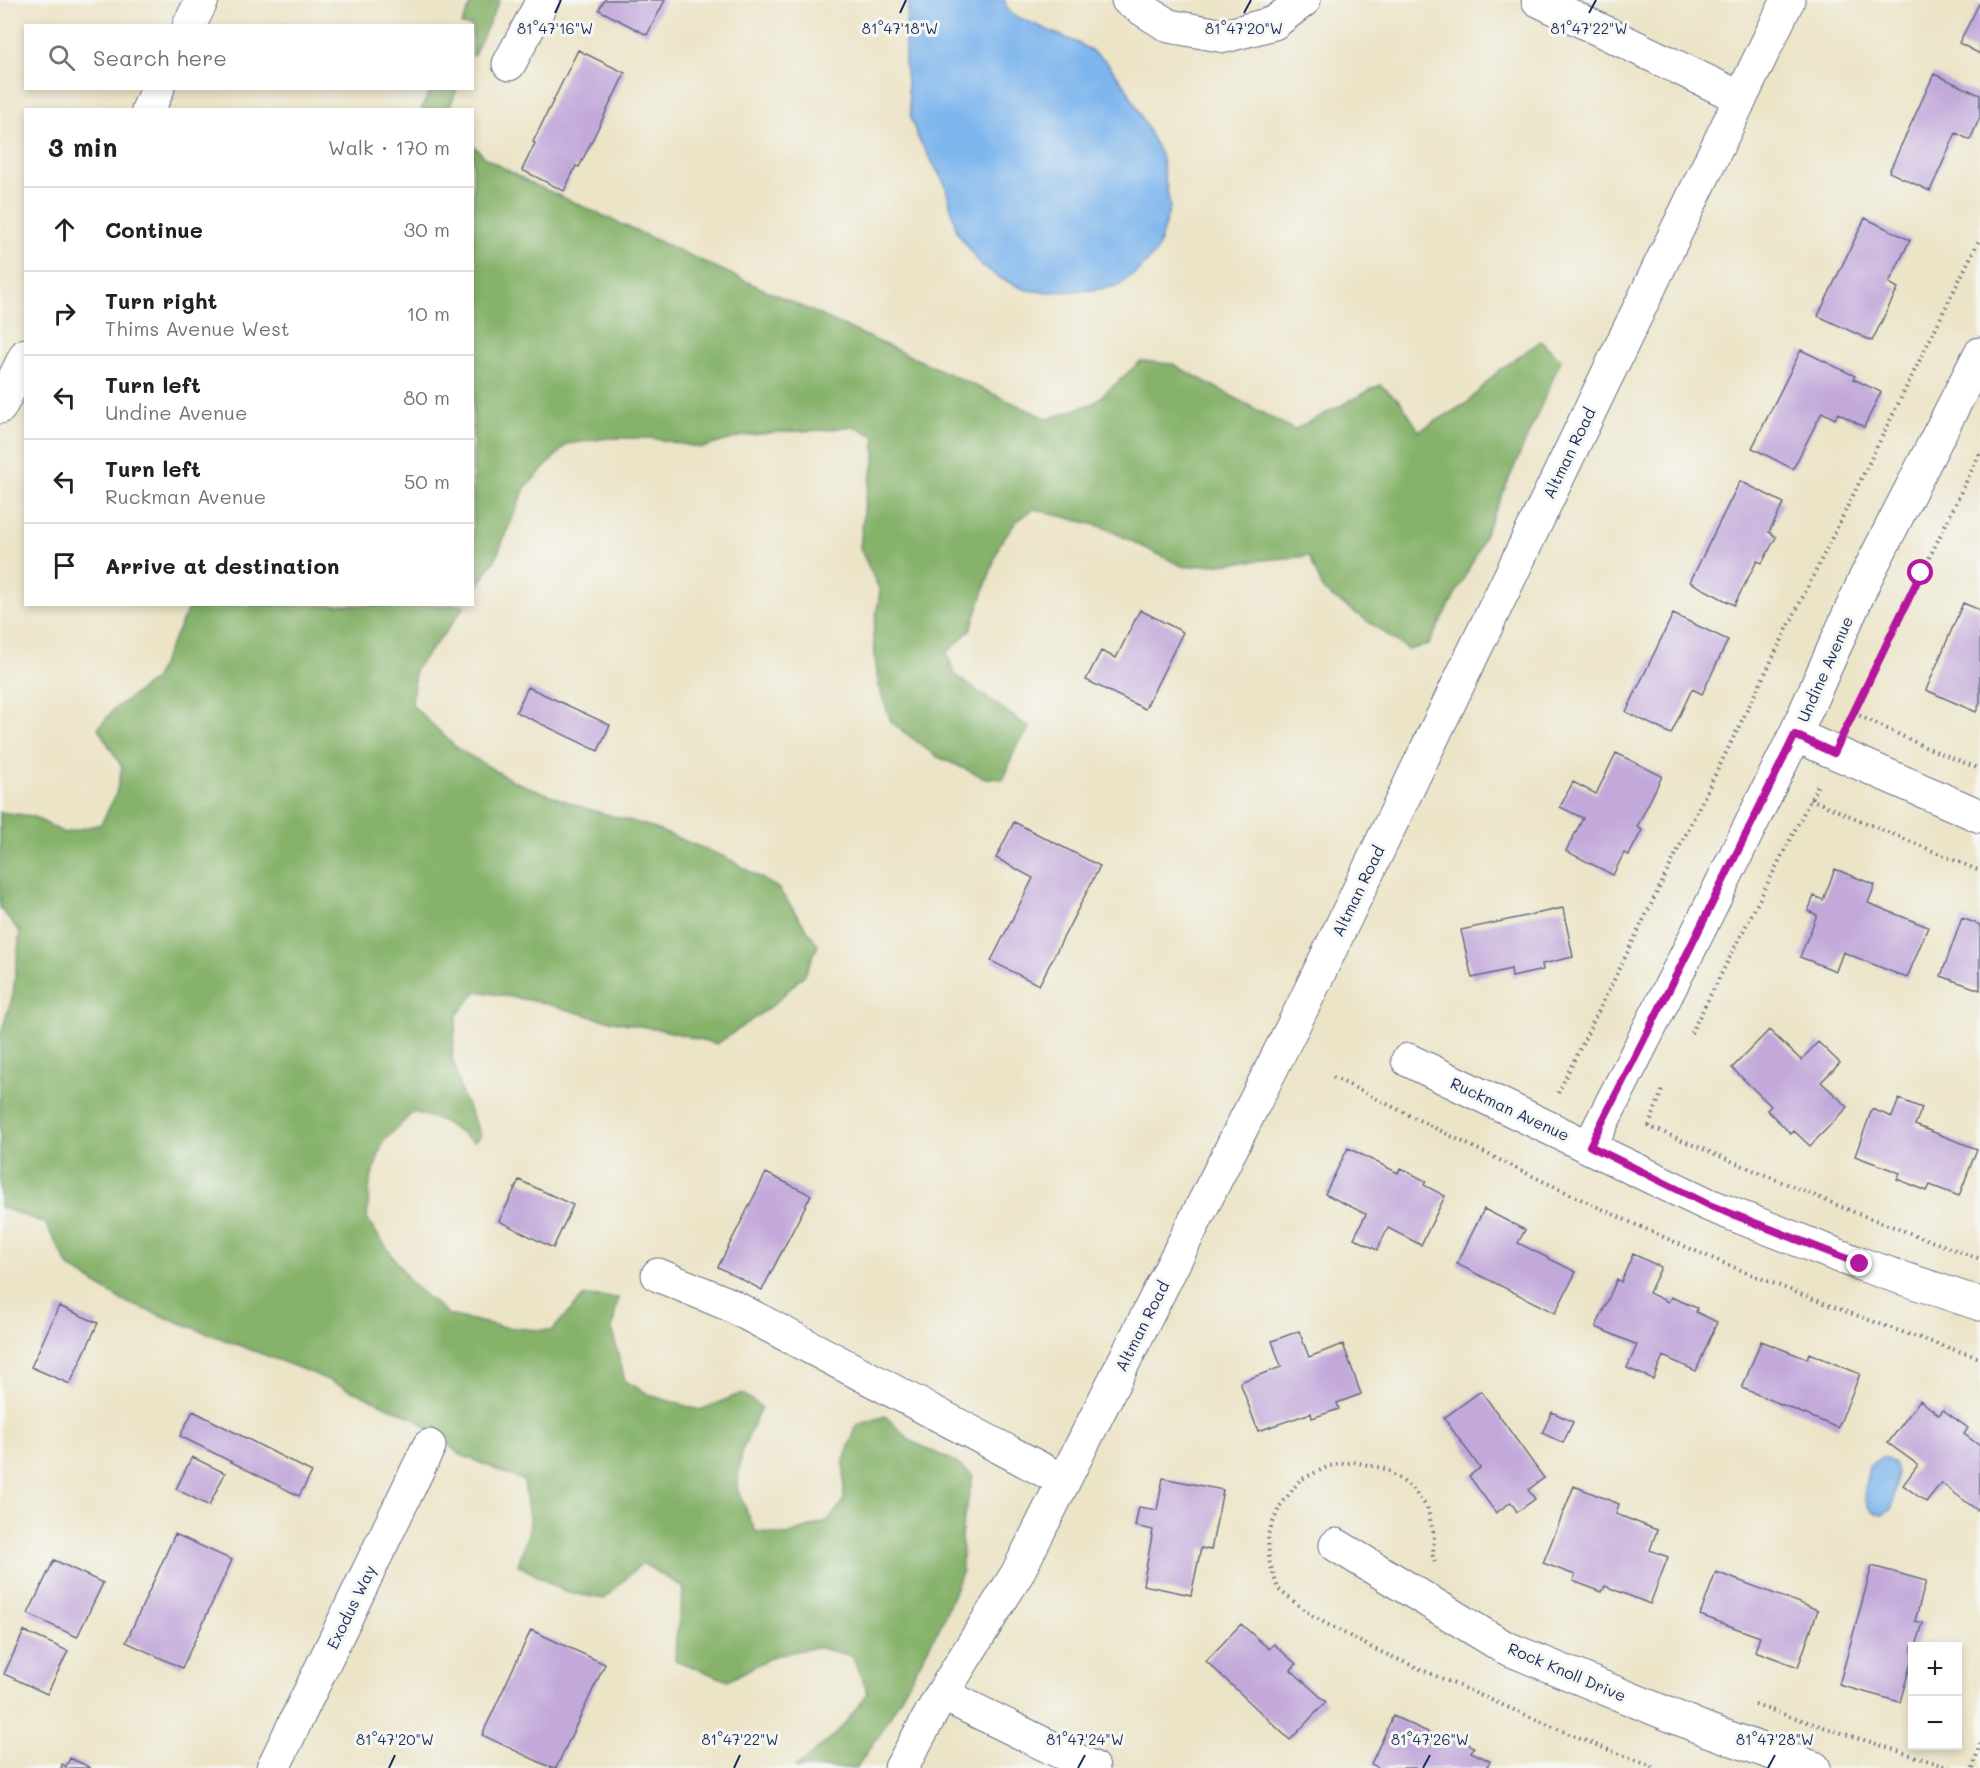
<!DOCTYPE html>
<meta charset="utf-8">
<style>
:root{--surface:#fff;--page:#f6f6f6;--text:#202124;--muted:#757577;--line:#e0e0e0}
body{margin:0;font-family:Mali,sans-serif;background:var(--page);color:var(--text)}
.controls{position:absolute;right:18px;bottom:18px;display:grid;overflow:hidden;border-radius:0px;box-shadow:0 3px 9px #0003}
.controls button{width:54px;height:54px;display:grid;place-items:center;padding:0;border:0;border-bottom:2px solid var(--line);background:var(--surface);color:var(--text);font:30px sans-serif}
.stop{position:absolute;width:18px;height:18px;margin:-14px;border:4px solid #b5179e;border-radius:50%;background:#fff}
.stop.end{background:#b5179e;border-color:#fff;box-shadow:0 2px 6px #0008}
.list{margin:0;padding:0;list-style:none}
h2{display:flex;justify-content:space-between;align-items:center;height:78px;margin:0;padding:0 24px;font-size:26px}
h2 small{font-size:20px;font-weight:400;color:var(--muted)}
.list li{display:grid;grid-template-columns:39px 1fr auto;gap:18px;align-items:center;box-sizing:border-box;height:84px;padding:0 24px;border-top:2px solid var(--line)}
.list b{display:block;font-size:22px;white-space:nowrap}
.list p{margin:0;font-size:20px;white-space:nowrap;color:var(--muted)}
.list em{font-size:20px;font-style:normal;color:var(--muted)}
.icon{flex:none;width:33px;height:33px;fill:none;stroke:currentColor;stroke-width:2;stroke-linecap:round;stroke-linejoin:round}
.map{position:relative;flex:none;width:1980px;height:1768px;overflow:hidden}
.search{position:absolute;background:var(--surface);box-shadow:0 3px 9px #0003;left:24px;top:24px;width:450px;height:66px;display:flex;align-items:center;gap:15px;box-sizing:border-box;padding:0 21px;border-radius:0px;color:var(--muted);font-size:22px}
.panel{position:absolute;background:var(--surface);box-shadow:0 3px 9px #0003;left:24px;top:108px;width:450px;height:498px;border-radius:0px}
.map>svg:first-child{display:block}
.forest{fill:#86b26b;stroke:#507064;stroke-width:1.5}
.water{fill:#7db5ed;stroke:#4c72a6;stroke-width:1.5}
.building{fill:#c2a9da}
.lines{fill:none;stroke-linecap:round;stroke-linejoin:round}
.minor-casing{stroke:#646e83;stroke-width:35}
.path{stroke:#646e83;stroke-width:4;stroke-dasharray:1.5 4.5;stroke-linecap:butt}
.minor{stroke:#fff;stroke-width:33}
.route{stroke:#b5179e;stroke-width:8}
.ticks{fill:none;stroke:#1b2f5e;stroke-width:2}
.labels{text-anchor:middle;stroke-width:6;stroke-linejoin:round;paint-order:stroke}
.street-label{font-size:16px;fill:#1b2f5e;stroke:#f6f6f2}
.ticks-label{font-size:15px;text-anchor:middle;fill:#1b2f5e;stroke:#f6f6f2;stroke-width:6;stroke-linejoin:round;paint-order:stroke}
</style>
<div class="map">
<svg width="1980" height="1768" viewBox="0 0 1980 1768">
<rect width="100%" height="100%" fill="#f6f6f2"/>
<filter id="ink" filterUnits="userSpaceOnUse"><feTurbulence type="fractalNoise" baseFrequency=".0167" numOctaves="2"/><feDisplacementMap in="SourceGraphic" scale="12" xChannelSelector="R" yChannelSelector="G"/><feConvolveMatrix kernelMatrix="1 2 1 2 8 2 1 2 1" color-interpolation-filters="sRGB"/></filter>
<filter id="wash" filterUnits="userSpaceOnUse"><feTurbulence type="fractalNoise" baseFrequency=".008" numOctaves="4" result="noise"/><feDisplacementMap in="SourceGraphic" scale="24" xChannelSelector="R" yChannelSelector="G"/><feGaussianBlur stdDeviation="1.35" result="paint"/><feColorMatrix in="noise" values="0 0 0 0 0 0 0 0 0 0 0 0 0 0 0 0 0 1.4 0 .05"/><feComposite in="paint" operator="in"/></filter>
<g filter="url(#wash)">
<rect width="100%" height="100%" fill="#ece4c7"/>
<!-- forest -->
<path class="forest" d="M473,0h27l-27,57 -1,-31 -11,-1z
M431,89h26l-8,20h-28z
M473,145l14,14 42,23 519,237 46,-16 47,-42 32,3 121,66 86,-45 20,16 19,30 48,-28 30,-31 44,-31 20,19 -86,197 -46,87 -20,6 -85,-59 -15,-35 -125,11 -81,-40 -69,-18 -17,12 -17,22 -29,86 -24,24 8,22 75,53 -15,21 -11,30 -19,-1 -49,-22 -45,-34 -13,-38 -5,-48 7,-45 -20,-43 5,-47 10,-42v-23l-22,-10 -27,4 -48,2 -36,4 -40,12 -52,-10h-42l-41,6 -42,44 -30,72 -22,33z
M190,605h275l-14,20 -36,44 -3,36 46,44 55,32 71,27 64,18 79,32 51,30 40,57 -13,29 -32,31 -56,39 -50,-13 -70,-13 -57,-16 -63,-11 -20,24 -5,42 10,38 19,40 -7,7 -32,-21 -29,-9 -30,30 -13,40 -3,38 46,65 36,30 55,12 47,4 33,-35 34,2 -6,32 13,51 27,15 48,14 42,-17 19,14 -19,44 -5,37 18,43 32,4 42,-15 15,-20v-40l13,-35 28,-9 26,25 44,21 18,14 -11,52v44l-20,51 -60,108 -26,37h-61l43,-36 30,-39 -16,-37 -36,-9 -43,9 -45,25 -53,-21 1,-23 8,-49 -42,-25 -38,36 -39,-7 -47,-27 12,-39 -6,-45 -65,-27 -43,-35 -104,-46 -189,-72 -54,-34 -24,-44 -45,-16v-171l13,-41 7,-63 -20,-24v-96l32,4 32,17 37,-9 15,-30 6,-27 -24,-39 16,-19 40,-29z"/>
<!-- water -->
<path class="water" d="M909,0h96l1,6 7,9 67,29 25,16 21,27 35,68 9,52 -13,44 -19,20 -20,15 -24,4 -43,2 -25,-2 -24,-11 -21,-14 -24,-33 -12,-48 -27,-46 -7,-19 -6,-57v-29z
M1882,1457l12,6 3,9 -4,32 -2,5 -8,5c-25,-1 -18,-32 -13,-49z"/>
<g id="blocks">
<!-- building -->
<path class="building" d="M604,0h61l-18,35 -48,-25z
M1980,2v52l-21,-11z
M578,50l47,23 -46,94 -3,-1 -12,25 -42,-21 13,-27 -2,-1z
M1934,74l46,21v22l-10,23 -14,-7 -26,58 -41,-19z
M1865,218l45,22 -21,43 9,5 -26,53 -54,-25z
M1801,350l54,26 -2,3 28,13 -17,35 -26,-14 -3,6 -13,-7 -29,57 -41,-21z
M1740,481l44,22 -15,29 7,5 -14,26 -5,-2 -23,44 -44,-23z
M1963,603l17,7v93l-4,9 -50,-22z
M1140,610l43,22 -38,77 -59,-29 15,-29 15,7z
M1673,614l55,26 -26,54 -10,-5 -21,45 -45,-22z
M528,687l82,38 -12,26 -82,-39z
M1616,753l46,23 -25,51 5,3 -13,25 -5,-2 -11,22 -47,-24 17,-33 -23,-11 13,-25 23,12z
M1014,822l86,44 -61,119 -48,-24 42,-83 -37,-20z
M1835,869l40,16 -7,18 60,24 -21,51 -64,-26 -7,19 -36,-14 17,-42 -9,-4 6,-15 9,4z
M1563,908l10,49 -31,7 1,6 -31,7 -1,-8 -39,9 -11,-48z
M1962,918l18,7v65l-39,-14z
M1769,1030l32,30 17,-18 22,21 -19,19 27,25 -38,39 -16,-15 -3,3 -24,-24 4,-4 -39,-38z
M1899,1099l23,9 -7,17 62,24 -18,47 -29,-11 -3,6 -30,-12 3,-6 -45,-17 17,-47 20,8z
M1348,1148l50,25 2,-5 26,13 -2,4 21,11 -24,49 -33,-17 -11,22 -23,-12 12,-24 -41,-20z
M766,1173l45,22 -49,95 -44,-23z
M519,1180l54,25 -20,43 -54,-27z
M1484,1209l41,21 -7,13 58,29 -21,41 -98,-49z
M1633,1254l28,13 -12,26 19,9 3,-5 26,11 -1,4 21,10 -21,49 -33,-15 -10,23 -26,-11 10,-23 -41,-18 21,-48 4,3z
M59,1306l39,17 -28,61 -39,-17z
M1299,1331l10,26 34,-13 18,50 -24,9 2,6 -27,9 -1,-5 -53,18 -18,-49 41,-15 -9,-26z
M1761,1341l46,18 2,-6 51,21 -22,54 -96,-40z
M1481,1391l63,87 -16,12 7,9 -18,13 -6,-10 -15,11 -27,-37 11,-8 -36,-50z
M1920,1400l19,15 4,-5 25,18 -4,6 16,12v59l-3,5 -36,-27 -15,19 -23,-17 15,-20 -30,-22z
M193,1411l119,61 -13,24 -119,-60z
M1552,1412l21,10 -10,21 -21,-10z
M192,1457l33,16 -16,33 -33,-17z
M1163,1478l60,12 -12,60 -10,-2 -10,47 -48,-10 10,-55 -18,-4 4,-19 18,3z
M1574,1486l45,18 -3,10 41,16 -7,20 18,7 -18,47 -45,-18 -3,6 -29,-11 2,-6 -32,-12z
M175,1534l57,26 -50,108 -56,-26z
M54,1560l49,23 -26,54 -49,-23z
M1872,1566l54,15 -11,40 8,2 -7,23h-4v13l-12,43 -61,-17z
M1716,1572l102,38 -20,57 -43,-16 5,-14 -60,-22z
M1241,1624l28,25 5,-5 22,20 -5,6 35,32 -36,38 -84,-79z
M531,1630l74,34 -49,104h-4l-70,-33z
M24,1631l44,20 -21,43 -43,-20z
M1393,1716l50,23 3,-6 28,14 -3,5 19,9 -3,7h-108l-8,-4z
M70,1758l21,10h-30l1,-4 4,2z"/>
</g>
</g>
<g filter="url(#ink)">
<use href="#blocks" fill-opacity="0" stroke="#646e83" stroke-width="1.5"/>
<g class="lines">
<!-- minor casing -->
<g class="minor-casing">
<path id="minor" d="M1128,0l41,26 56,10 49,-13 30,-23
M1538,0l203,98
M189,26l13,-26
M509,64l34,-64
M148,110l10,-22
M0,407l26,-52
M1795,735l185,81
M1408,1060l301,145 151,59 120,40
M1590,1146l100,-198 105,-213 70,-156 115,-225
M658,1275l70,29 336,177
M1336,1545l168,102 203,83 107,38
M942,1694l151,74
M273,1768l156,-322
M901,1768l41,-74 75,-120 285,-566 486,-1008"/>
</g>
<!-- path -->
<path class="path" d="M1854,713l71,34 55,22
M1851,720l129,-267
M1810,799l170,72
M1691,1033l128,-250
M1333,1077c85,42 168,85 254,125 127,60 259,113 393,156
M1558,1093l422,-855
M1648,1126l208,87 124,46
M1649,1126l14,-38
M1435,1562l-2,-6 1,-21 -7,-28 -16,-20 -25,-18 -32,-7 -25,4 -29,14 -20,26 -12,28 1,26 9,29 34,27 60,32 204,89 79,31
M1755,1705l196,63
M1973,1768l7,-25"/>
<!-- minor -->
<use href="#minor" class="minor"/>
</g>
</g>
<g class="lines" filter="url(#ink)">
<!-- route -->
<path class="route" d="M1860,1264l-151,-59 -119,-59 100,-198 105,-213 39,18 87,-180"/>
</g>
<!-- ticks -->
<path class="ticks" d="M555,13l6,-13M900,13l6,-13M1244,13l7,-13M1589,13l7,-13M389,1768l6,-13M734,1768l6,-13M1078,1768l7,-13M1423,1768l7,-13M1768,1768l7,-13"/>
<g class="labels">
<!-- street labels -->
<g class="street-label">
<text transform="translate(1569 453) rotate(-64)" y="6">Altman Road</text>
<text transform="translate(1825 669) rotate(-66)" y="6">Undine Avenue</text>
<text transform="translate(1358 891) rotate(-64)" y="6">Altman Road</text>
<text transform="translate(1510 1109) rotate(25)" y="6">Ruckman Avenue</text>
<text transform="translate(1142 1326) rotate(-63)" y="6">Altman Road</text>
<text transform="translate(351 1607) rotate(-64)" y="6">Exodus Way</text>
<text transform="translate(1567 1672) rotate(23)" y="6">Rock Knoll Drive</text>
</g>
</g>
<g class="ticks-label">
<text x="555" y="34">81°47'16"W</text>
<text x="900" y="34">81°47'18"W</text>
<text x="1244" y="34">81°47'20"W</text>
<text x="1589" y="34">81°47'22"W</text>
<text x="395" y="1745">81°47'20"W</text>
<text x="740" y="1745">81°47'22"W</text>
<text x="1085" y="1745">81°47'24"W</text>
<text x="1430" y="1745">81°47'26"W</text>
<text x="1775" y="1745">81°47'28"W</text>
</g>
</svg>
<div class="controls">
<button>+</button>
<button>−</button>
</div>
<div class="stop" style="left:1921px;top:573px"></div>
<div class="stop end" style="left:1860px;top:1264px"></div>
<div class="search"><svg class="icon" aria-label="search" viewBox="0 0 24 24"><circle cx="10" cy="10" r="6"/><path d="M15 15l6 6"/></svg>Search here</div>
<section class="panel">
<h2>3 min<small>Walk · 170 m</small></h2>
<ul class="list">
<li><svg class="icon" aria-label="ahead" viewBox="0 0 24 24"><path d="M12 20V5M6 11l6-6 6 6"/></svg><div><b>Continue</b></div><em>30 m</em></li>
<li><svg class="icon" aria-label="right" viewBox="0 0 24 24"><path d="M7 20v-9h11M14 6l5 5-5 5"/></svg><div><b>Turn right</b><p>Thims Avenue West</p></div><em>10 m</em></li>
<li><svg class="icon" aria-label="left" viewBox="0 0 24 24"><path d="M17 20v-9H6M10 6l-5 5 5 5"/></svg><div><b>Turn left</b><p>Undine Avenue</p></div><em>80 m</em></li>
<li><svg class="icon" aria-label="left" viewBox="0 0 24 24"><path d="M17 20v-9H6M10 6l-5 5 5 5"/></svg><div><b>Turn left</b><p>Ruckman Avenue</p></div><em>50 m</em></li>
<li><svg class="icon" aria-label="arrive" viewBox="0 0 24 24"><path d="M6 21V4h12l-3 4 3 4H6"/></svg><div><b>Arrive at destination</b></div></li>
</ul>
</section>
</div>
